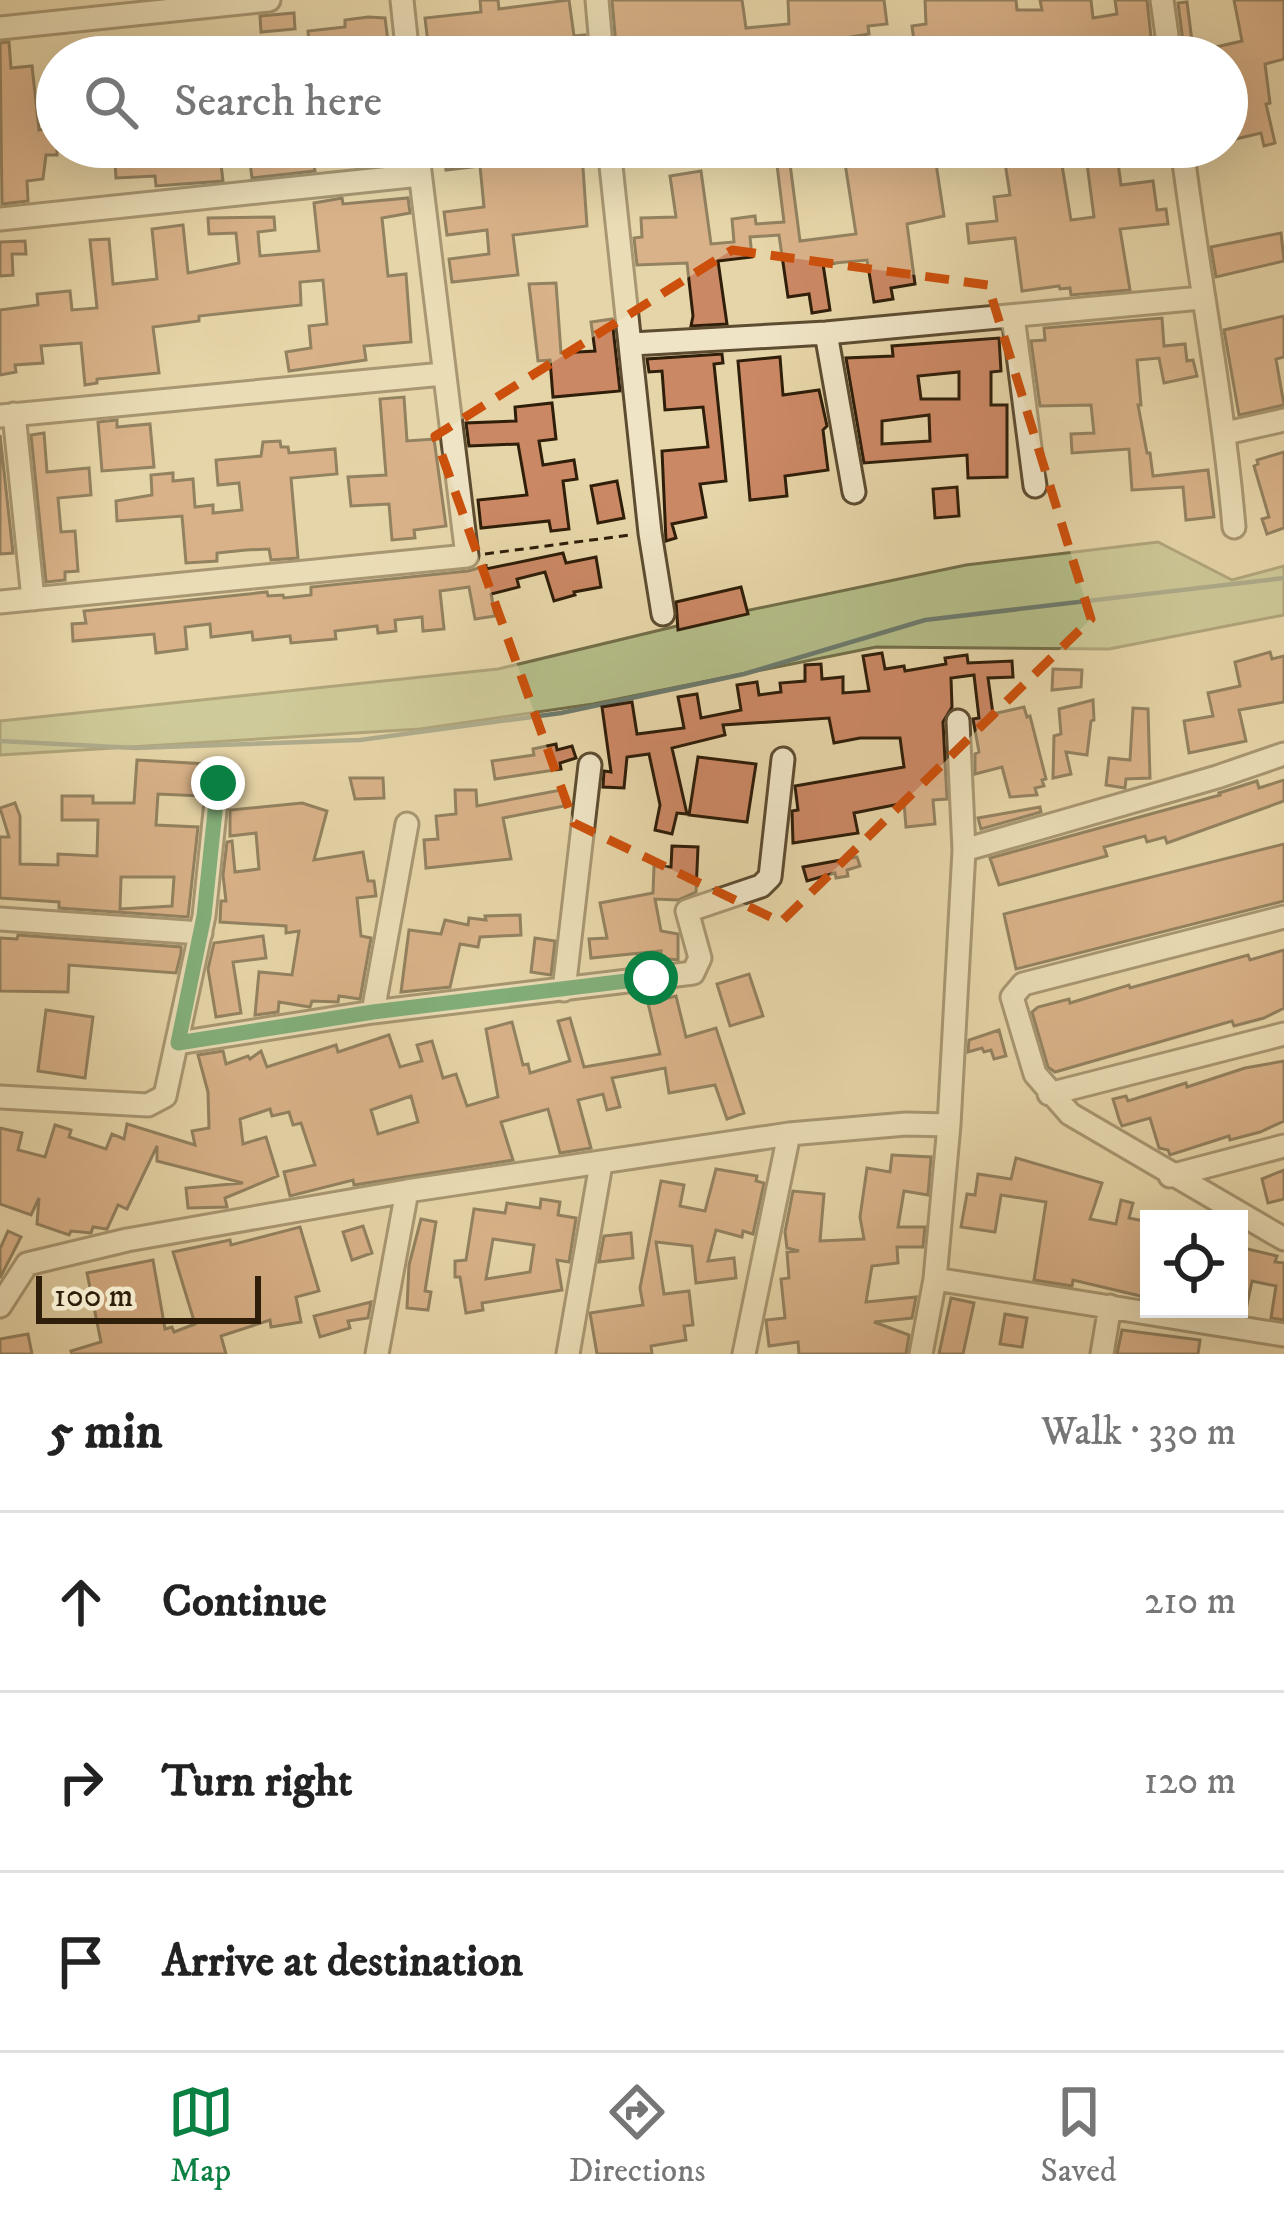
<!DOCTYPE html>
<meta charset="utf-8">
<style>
:root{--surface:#fff;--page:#f6f6f6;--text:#222;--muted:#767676;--line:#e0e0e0;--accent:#0b8043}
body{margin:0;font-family:"IM FELL DW Pica",serif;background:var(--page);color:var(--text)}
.controls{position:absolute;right:36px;bottom:36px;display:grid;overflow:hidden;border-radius:0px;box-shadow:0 12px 48px #0002}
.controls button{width:108px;height:108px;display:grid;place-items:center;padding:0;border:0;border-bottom:3px solid var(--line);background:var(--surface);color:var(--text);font:60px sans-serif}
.scale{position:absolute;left:36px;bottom:30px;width:225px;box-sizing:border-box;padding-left:12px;border:6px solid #2f1e09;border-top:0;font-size:33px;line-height:42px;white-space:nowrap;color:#2f1e09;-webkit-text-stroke:9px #efe4c6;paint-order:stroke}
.stop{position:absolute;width:36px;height:36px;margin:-27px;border:9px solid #0b8043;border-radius:50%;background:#fff}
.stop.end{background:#0b8043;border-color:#fff;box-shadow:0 3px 12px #0008}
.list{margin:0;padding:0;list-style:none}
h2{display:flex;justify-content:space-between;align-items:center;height:156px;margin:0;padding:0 48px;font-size:51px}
h2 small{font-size:39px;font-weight:400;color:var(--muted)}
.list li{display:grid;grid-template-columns:78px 1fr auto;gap:36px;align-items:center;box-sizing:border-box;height:180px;padding:0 48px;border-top:3px solid var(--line)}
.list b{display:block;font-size:45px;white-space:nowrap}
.list em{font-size:39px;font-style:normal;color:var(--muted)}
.icon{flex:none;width:66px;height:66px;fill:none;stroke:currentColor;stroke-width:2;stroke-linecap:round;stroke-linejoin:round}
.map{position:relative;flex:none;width:1284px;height:1354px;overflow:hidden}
.search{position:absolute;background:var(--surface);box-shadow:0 12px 48px #0002;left:36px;right:36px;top:36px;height:132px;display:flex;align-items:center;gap:30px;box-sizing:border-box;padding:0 42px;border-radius:66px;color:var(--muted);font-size:45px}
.sheet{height:696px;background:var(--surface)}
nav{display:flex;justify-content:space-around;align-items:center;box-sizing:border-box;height:168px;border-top:3px solid var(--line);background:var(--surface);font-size:33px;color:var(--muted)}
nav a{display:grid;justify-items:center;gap:6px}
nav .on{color:var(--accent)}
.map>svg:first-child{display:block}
.green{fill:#b4bd88;stroke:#726e48;stroke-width:3}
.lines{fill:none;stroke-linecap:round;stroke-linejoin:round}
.stream{stroke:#6d7a6d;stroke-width:4.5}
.building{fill:#cb8865;stroke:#2f1e09;stroke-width:3;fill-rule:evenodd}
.minor-casing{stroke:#5d4c31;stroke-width:27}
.path{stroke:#2f1e09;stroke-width:3;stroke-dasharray:9 6;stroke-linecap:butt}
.minor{stroke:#efe4c6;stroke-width:21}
.route{stroke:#0b8043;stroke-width:15}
.marked{fill:none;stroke:#cc500c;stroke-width:9;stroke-dasharray:24 15;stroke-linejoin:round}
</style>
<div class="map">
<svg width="1284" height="1354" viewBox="0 0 1284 1354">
<rect width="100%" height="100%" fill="#e6d5a8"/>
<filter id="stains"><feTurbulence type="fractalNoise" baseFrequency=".00167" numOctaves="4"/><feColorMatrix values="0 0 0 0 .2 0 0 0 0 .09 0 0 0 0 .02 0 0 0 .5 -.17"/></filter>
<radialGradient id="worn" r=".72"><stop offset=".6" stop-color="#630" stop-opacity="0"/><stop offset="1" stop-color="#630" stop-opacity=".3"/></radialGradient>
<!-- green -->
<path class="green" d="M1158,542l74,38 52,-14v49l-175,34 -233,-2 -283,57 -173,25 -420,26v-34l498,-52 204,-49 264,-55z"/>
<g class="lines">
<!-- stream -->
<path class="stream" d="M0,741l135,7 225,-8 201,-27 183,-39 181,-54 359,-42"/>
</g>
<!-- building -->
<path class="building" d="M480,0h18l1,9 70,-9 5,36 11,-1 2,22h-79l-3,-13 -76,8 -4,-34 56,-6z
M612,0h130l4,28 43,-4 -1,-24h96l3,24 -19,2 1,8 -80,13 -36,3 -1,-8 -77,15h-58z
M925,0h91l1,10h25l-2,-10h51l2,18 24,-4 -2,-14h32l5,46h-7l1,11h-61l-1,-3 -32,3 -1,-4 -53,4 -1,-13 -55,3 1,10h-27l-4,-31 14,-2z
M1234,0h50v59l-19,5 5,39 -4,1 9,39 -11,3 -3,-13 -34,8v-84h-32l-1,-5 48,-11z
M1187,2l7,55h-9l-7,-54z
M294,13l1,16 -34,3 -1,-16z
M368,17l17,1 5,39h-80l-2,-26 37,-4v-7z
M9,42l2,26 21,-2 7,64 18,-3v28h-11l-3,24 -16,2 1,20 -26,3 -2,-161z
M114,147h105l4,34 -67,5 -1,-10 -39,2z
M248,147h63l4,24 -63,7z
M444,147h68l2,14 68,-7 5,72 -74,9 5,40 -66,7 -3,-23 40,-5 -2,-24 -40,5 -3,-23 40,-5 -4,-41 -34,4z
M1039,147h77l5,38 32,-4 4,29 9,-1 2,15 -48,5 10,61 -59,5 -1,-7 -10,1 -1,-3 -37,5 -7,-53 -46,5 -2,-19 30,-3 -3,-24 16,-2 -6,-39 35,-6zM1086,156l8,61 -23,3 -10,-61z
M909,155l1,6 25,-4 9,59 -37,8 8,60 -24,4 2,11 -19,3 -7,-42 -44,4 7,46 -18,3 -3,-19 -21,3 -9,-62 -29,2 2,20 -34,4 9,63 -36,2 2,-10 -6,-53 -50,2 -3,-27 8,-1 -1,-19 35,-1 -6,-41 31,-5 10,73 23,-2 -2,-23 23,-3 1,8 28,-2 -8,-65 13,-1 11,85 56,-7 -11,-71z
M342,198l1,6 65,-6 2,15 -28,5 6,58 18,-2 5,68 -47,4 2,14 -77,11 -3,-19 25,-4 -2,-22 18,-2 -4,-44 -23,2 1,23 -102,11v5l-46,6 6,46 -62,6v4l-12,2 -4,-42 -40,3 2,17 -28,2 1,7 -16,3v-65l38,-5 -1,-11 33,-3 2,19 25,-2 -7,-68 19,-1 4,45 44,-5 -5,-50 31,-4 5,48 51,-10 -3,-30 -27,1 -1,-16 66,-1 1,13 -17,2 2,24 59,-5 -5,-48z
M1281,233l3,28 -68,16 -5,-30z
M25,241l1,13h-14l1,21 -13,1v-34z
M556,283l5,70 34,-2 -4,-29 21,-3 8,72 -67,6 -3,-37 -12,1 -9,-77z
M1284,316v41l-8,2 8,46 -45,10 -15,-85z
M1162,318l2,28 21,-2 2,17 6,-1 4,16 -33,7 -5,-25 -22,2 4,45h-3l9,48h3l3,23 55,-6 6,47 -28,3 -3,-33 -51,3 -3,-41 -57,4 -1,-19 23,-1 -3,-28 -51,1 -9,-65 14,-1 -1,-12z
M999,338l2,33 -10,1v33h16v72l-39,1 -1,-23 -103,8 -18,-105 47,-2 -1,-10zM959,372v27h-38l-3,-23zM929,415l1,26 -48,3v-23z
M722,354l1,9 -9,1 12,117 -26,3 6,33 -34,7 4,14 -10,3 -4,-90 46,-4 -5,-40 -38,3 -3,-39 -13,1 -2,-13z
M780,357l3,38 36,-5 8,36 -4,4 5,40 -43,6 2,20 -37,4 -12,-139z
M404,397l3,44 27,-2 12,87 -32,4 1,8 -23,2 -3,-36 -38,2 -3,-29 38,-2 -6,-76z
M552,403l4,36 -17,2 4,24 31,-5 3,19 -14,2 6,48 -18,2 -2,-10 -68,7 -3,-28 49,-5 -9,-51 -49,2 -3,-23 50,-2 -1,-14z
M117,420v7l33,-3 4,43 -52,4 -4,-49z
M44,433l3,39 42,-4 2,27 -33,3 3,34 14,-1 3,40 -13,1v8l-19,2 -15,-147z
M0,435l13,118 -13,1z
M280,441l1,6h7l1,6 46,-4 2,25 -46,4 7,80 -27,2 -2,-11 -23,1 -29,3v8l-31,2 -4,-47 -65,5 -1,-20 36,-6 -1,-20 22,-2v8l20,-2 2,28 18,-2v8l29,-3 -3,-27 -21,2 -2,-25 45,-4 2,-14z
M1284,452v76l-17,6 -5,-15 7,-2 -15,-51 4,-2 -1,-4z
M617,481l7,37 -26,5 -7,-37z
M957,487l2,29 -24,2 -2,-29z
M563,553l3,10 30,-6 5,30 -27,5 1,3 -21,6 -9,-29 -28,7 2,8 -28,7 4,22 -20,3 -6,-32 -29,4 4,38 -21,2 -1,-14 -27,3 1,11 -18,2 -1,-7 -42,5 1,8 -45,4 -1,-7 -37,4 -1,-8 -41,5 -1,-13 -25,3 2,22 -31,4 -2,-19 -81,7 -1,-17 14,-1 -2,-12 183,-19 1,4 15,-1 1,3 27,-3v-8l157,-16 18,-5v3z
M741,587l7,27 -70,16 -2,-28z
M1270,652l2,7 12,-3v46l-45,8 7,31 -57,12 -5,-32 29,-5 -5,-23 32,-7 -5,-24z
M882,653l3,16 19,-3 1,5 41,-7 -1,-6 22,-3 1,8 44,-2 1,16 -25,1 5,36 31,-7 3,10 3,-1 16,63 -4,1 2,6 -9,2 2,7 -27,2 -8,-30 -27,7v-20l4,-2 -6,-33 6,-1 -5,-43 -23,3 1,29 -9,15 4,77 -14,1 2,24 -29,3 -2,-24 -50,10 4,20 -65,10 -1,-32 6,-1 -3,-24 109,-19 -4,-29h-40l-26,5 -5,-25 -106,7 2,10 -53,13 15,66 -10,-1 -5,21 -17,-4 5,-25 -11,-51 -22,3 -3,31 -21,-1 1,-16 7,1 -9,-65 30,-5 5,32 47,-6 -6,-31 19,-3 4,24 40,-8 -4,-25 20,-3 2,13 22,-3 -1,-9 25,-2v-16l16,-1 1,15 21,-2v16l26,-2 -6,-35z
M1053,669l29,1 -1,17 -29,3z
M1093,700l1,20 -3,1 -4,34 -21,-3 5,22 -18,4 1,-42 7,-2 -2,-25z
M1133,708l15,1 2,69 -24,1 -1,9 -19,-3 3,-27 21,2z
M556,744l1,6 15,-4 4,12 -16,5 1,6 -66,10 -3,-18 42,-6 -1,-6z
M698,757l58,7 -9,58 -58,-7z
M137,760l70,4 -5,32 -44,-2 -2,31 42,2 -10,90 -129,-9v-6l-59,-4v-61h9l-9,-29 15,-5 5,13v48l38,1v-11l39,2 1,-36h-36v-24h31v7h41zM121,877h53l-2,29 -52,3z
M350,778h33l1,20 -29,1z
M1284,780v21l-117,42 -2,-6 -18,5 -2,-6 -41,11 3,9 -108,29 -9,-27 230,-63 -1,-2 38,-12 2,7z
M455,790h21l1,16 84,-16 3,16 -61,12 8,41 -85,9 -2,-28 14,-1 -2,-23 20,-2z
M302,803l25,8 -13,49 49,-8 5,29h6l2,15 -19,2 4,38 10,2 -11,61 -21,-3 -1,6 -26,-1 -2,6 -31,-5 -1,10 -23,3 4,-43 33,3 7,-44 -13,2v-7l-66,-4 1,-21h5l-3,-26 4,-33 5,-1 3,31 24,-3 -3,-36 -26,3v-26z
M1040,807l1,5 -60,17 -3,-11z
M1284,844v57l-268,68 -12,-55z
M672,846l26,1 -2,45 -18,8 -23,-1 6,32 17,3v26l-18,-2 1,-7 -70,7 -2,-19 18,-1 -7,-35 53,-10 1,-27 17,1z
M857,857l3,9 -13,4 1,6 -12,2 -1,-5 -28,8 -4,-14z
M520,915l1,20 -41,2 -2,10 -18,-3 -10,43 -49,5 8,-62 32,4 4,-14 23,5 1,-7 17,2 -1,-4z
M18,935l163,12v6l-5,20 -107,-8 -1,27 -68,-1v-53l17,1z
M263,936l3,22 -33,4 8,51 -25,4 -8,-48 6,-26z
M535,938l20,3 -4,34 -20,-3z
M1284,950v58l-20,10 -30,8 -2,-5 -177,51 -7,-5 -16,-55 6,-5 31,-8 1,4 59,-18 1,3 118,-33 2,5z
M749,974l14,42 -33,10 -13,-42z
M676,996l10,41 30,-9 28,85 -17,6 -12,-34 -46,8 -4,-25 -53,10 8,29 -13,3 -4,-16 -25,6 13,48 -31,5 -12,-44 -47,13 12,38 -159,25 -1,-5 -63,16 -6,-24 31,-7 -14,-42 -8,2 -4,-13 -17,4 -2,-7 -30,10 3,25 23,-7 12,39 -53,22 2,9 -39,1 -2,-20 57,-5 -86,-22v-15l-30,63 -9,-4 -11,24 -14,-2 -2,6 -20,-2 -2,4 -32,-11 2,-26 -8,17 -31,-11v-76l22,5 -4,17 27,7 10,-32 16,5 -2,7 37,12 6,-15 12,5 3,-15 68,21 -3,-14 17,-3 -1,-36 -10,-37 25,-4 3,13 22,-8 2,3 11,-8 6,16 69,-22 2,7 51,-17 11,32 22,-6 -5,-16 15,-4 11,37 13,-4 11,32 31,-9 -12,-68 26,-7 11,43 5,-1 2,9 40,-12 -12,-40 12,-3 14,49 76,-13 -12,-51zM411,1096l7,26 -40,12 -7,-24z
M46,1010l47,7 -8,61 -47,-7z
M999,1030l7,26 -12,3 -3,-9 -7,2 -2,-4 -14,4 1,-12z
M1284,1061v60l-24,11 -30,8 -1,-4 -59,19 -2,-5 -9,-2 -9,-30 -28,8 -3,-7 -6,-20 13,-3 2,5 58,-18 1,4 58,-19z
M892,1155l39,2 -3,38 -24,-4 -6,36h27l-2,20h-26l1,16 -26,3 -6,36 50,-5 -4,21 -38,4 35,13 -3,19h-107l-1,-12 -29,4 -3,-26 19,-2 -4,-39 8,-1 -2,-26 12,-1 -12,-3 -2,-16 8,-41 31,3 -4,47 44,-2 -4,-22 7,-49 23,4z
M1016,1158l86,25 -12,36 26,5 5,-24 12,3 -4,15 20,4v76l-76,-18 -1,6 -38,-6 12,-78 -45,-7 -6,37 -34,-5 6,-33 8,1 3,-21 33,5z
M716,1169l41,7 -1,5 8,2 -11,51 -10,-3 -1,6 -26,-7 -8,31 26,-3 2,20 -40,5 -4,-37 -36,-4 8,52 25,-3 4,34 -9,1 2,14 -35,6 1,8h-55l-7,-41 53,-8 -3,-17 21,-107 23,4 -4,21 25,5z
M1284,1170v29l-16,4 -6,-24z
M541,1199l19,3 -2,13 18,3 -7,44 -12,-2 5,30 -80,13 1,7 -17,3 -6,-36h-5v-16l11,-1 8,-51 31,4 2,-10 33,5zM493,1239l41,6 -4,27 -44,7z
M421,1219l15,3 -11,69 6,1 -3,18 -21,-2 2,-43z
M363,1226l9,27 -20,7 -9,-28z
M300,1227l19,64 -23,6 5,25 -30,5 -1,-7 -49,16 5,18h-154l-1,-3 30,-9 -14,-69 66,-13 12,69 7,-2 2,5 21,-8 -22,-72 57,-12 1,5z
M8,1231l13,6 -21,41v-29z
M631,1233l2,25 -34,4 5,-26z
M1239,1247l38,9 -2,6 9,1v57l-13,-2 5,-32 -24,-5 -7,33 -6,-1z
M951,1298l23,5 -11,51h-24z
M371,1302l-3,16 -20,3 2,7 -30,9 -6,-21z
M1005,1314l22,4 -5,29 -22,-3z
M1122,1330l78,10 -2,14h-81z
M28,1334l4,20h-32v-15z"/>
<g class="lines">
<!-- minor casing -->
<g class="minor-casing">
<path id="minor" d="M402,0l6,57
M597,0l5,57
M1162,0l8,57
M0,28l269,-28
M609,147l41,386 13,81
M1182,147c16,127 41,252 52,380
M609,155l80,-8
M0,219l420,-44
M1013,316l22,170
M826,333l28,159
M632,344l194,-11 375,-35
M14,414l19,185
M0,416l443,-42
M1226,433l58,-13
M0,602l467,-46 -50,-409
M964,850l253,-73 67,-23
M1284,917l-261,67 -11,13 23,77 35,40 214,125
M0,919l201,14
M564,990l26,-225
M373,1012l34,-188
M178,1043l195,-31 320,-39 7,-15 -13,-47 74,-25 9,-9 13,-118
M1049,1094l235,-60
M0,1097l148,8 17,-9 39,-180 14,-133
M1170,1176l114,-30
M935,1279l349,56
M0,1306l27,-42 100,-24 280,-49 382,-57 117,-10 43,1
M377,1354l30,-163
M568,1354l33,-190
M744,1354l45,-220
M921,1354l14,-75 14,-154 15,-275 -6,-129
M1102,1354l8,-48"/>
</g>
<!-- path -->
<path class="path" d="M485,554l145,-19"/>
<!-- minor -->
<use href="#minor" class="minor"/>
</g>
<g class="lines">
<!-- route -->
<path class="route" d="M218,783l-14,133 -26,127 195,-31 278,-34"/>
</g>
<!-- marked area -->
<path d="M0 0H1284V1354H0ZM732,250l256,35 103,334 -310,303 -207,-99 -139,-387z" fill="#e6d5a8" fill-opacity=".55" fill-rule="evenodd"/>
<path class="marked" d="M732,250l256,35 103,334 -310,303 -207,-99 -139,-387z"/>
<rect width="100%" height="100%" filter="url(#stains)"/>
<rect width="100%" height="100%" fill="url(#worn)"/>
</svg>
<div class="controls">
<button><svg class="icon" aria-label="locate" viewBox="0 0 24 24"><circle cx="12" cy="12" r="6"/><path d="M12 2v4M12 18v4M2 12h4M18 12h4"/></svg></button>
</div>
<div class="scale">100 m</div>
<div class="stop" style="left:651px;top:978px"></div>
<div class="stop end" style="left:218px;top:783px"></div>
<div class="search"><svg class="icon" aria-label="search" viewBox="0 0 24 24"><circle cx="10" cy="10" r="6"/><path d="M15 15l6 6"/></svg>Search here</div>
</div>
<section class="sheet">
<h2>5 min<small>Walk · 330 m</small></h2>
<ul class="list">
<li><svg class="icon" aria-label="ahead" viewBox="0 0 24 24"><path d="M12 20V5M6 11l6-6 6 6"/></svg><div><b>Continue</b></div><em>210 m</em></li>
<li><svg class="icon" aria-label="right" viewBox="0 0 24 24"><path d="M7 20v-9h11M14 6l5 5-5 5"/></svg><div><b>Turn right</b></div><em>120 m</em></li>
<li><svg class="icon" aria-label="arrive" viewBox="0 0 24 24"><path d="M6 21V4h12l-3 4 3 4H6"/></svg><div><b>Arrive at destination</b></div></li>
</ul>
</section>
<nav>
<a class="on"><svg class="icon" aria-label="map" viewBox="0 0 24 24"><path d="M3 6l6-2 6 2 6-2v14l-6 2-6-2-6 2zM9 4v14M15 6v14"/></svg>Map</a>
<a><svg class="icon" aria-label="directions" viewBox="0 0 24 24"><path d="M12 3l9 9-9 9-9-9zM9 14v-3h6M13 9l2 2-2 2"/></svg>Directions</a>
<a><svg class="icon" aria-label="saved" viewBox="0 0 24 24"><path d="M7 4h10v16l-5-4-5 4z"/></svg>Saved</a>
</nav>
